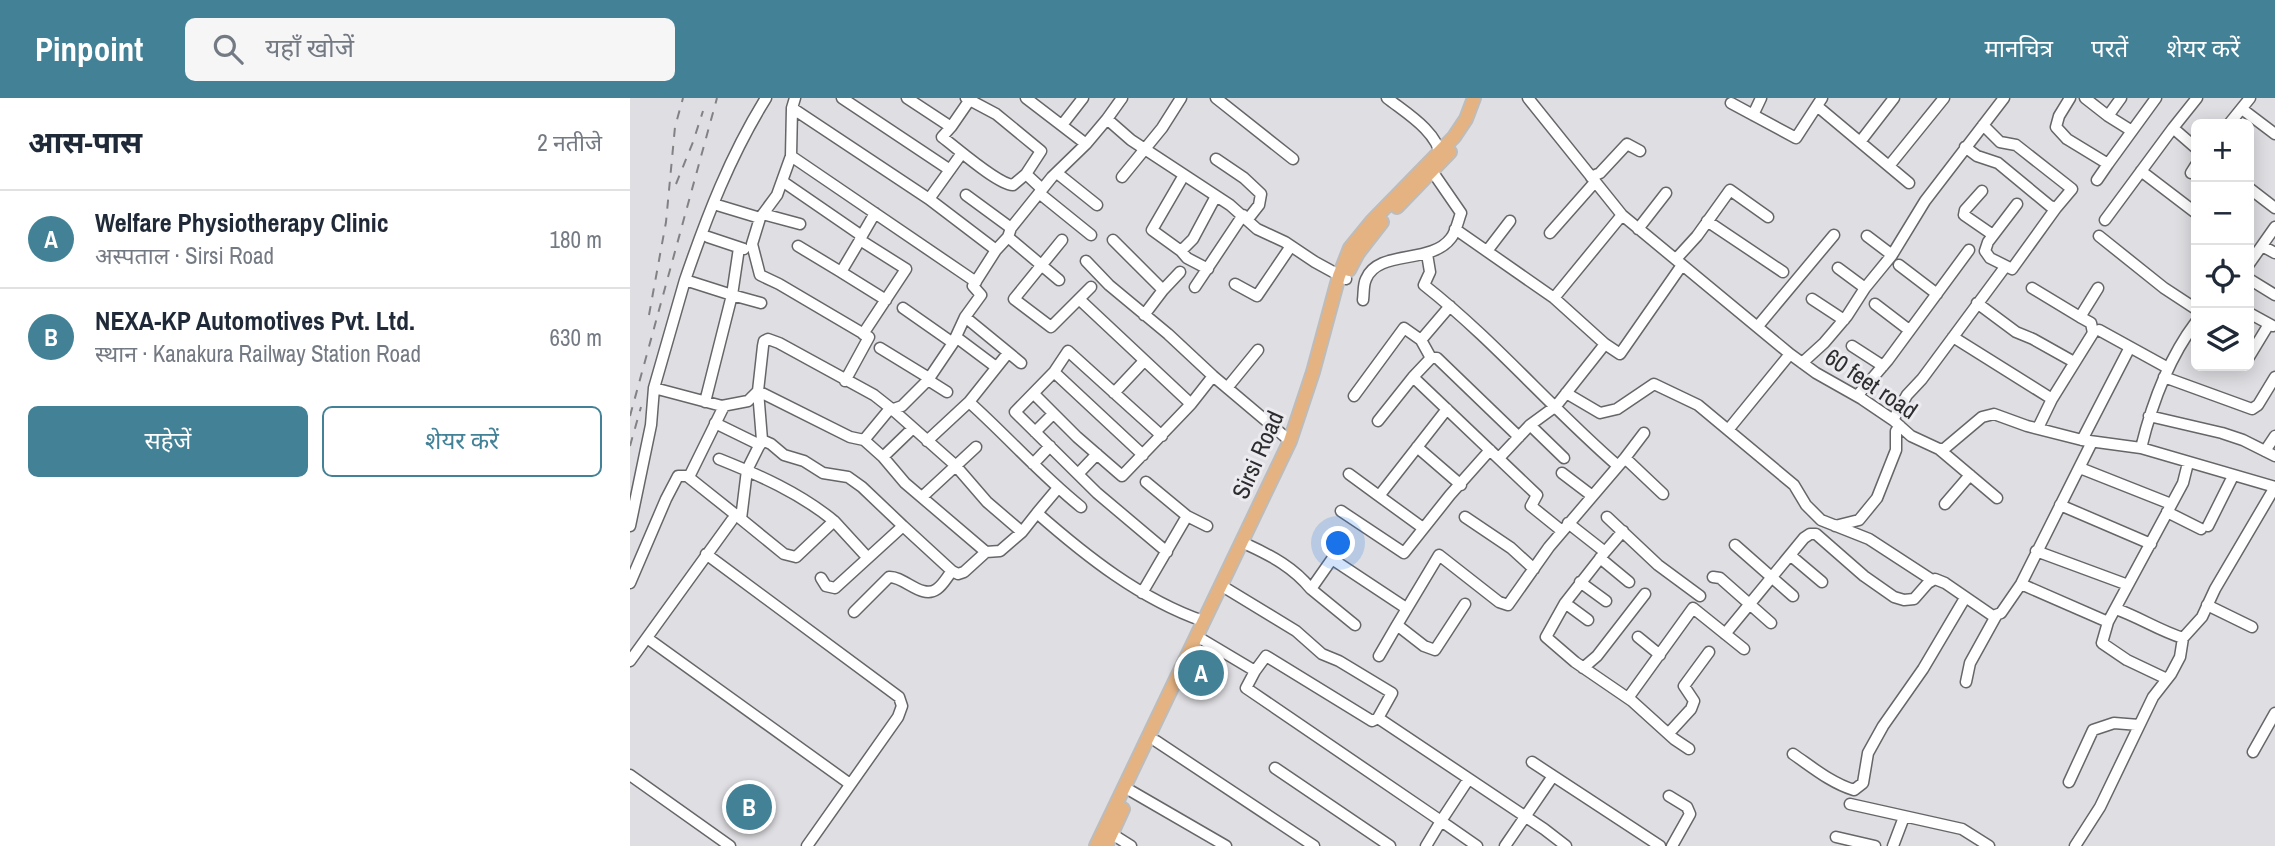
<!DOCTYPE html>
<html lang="hi">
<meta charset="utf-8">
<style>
:root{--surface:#fff;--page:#f6f6f7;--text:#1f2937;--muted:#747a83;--line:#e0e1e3;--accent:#428196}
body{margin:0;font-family:"Archivo Narrow","Noto Sans Devanagari",sans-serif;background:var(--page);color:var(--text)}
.controls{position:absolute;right:21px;top:21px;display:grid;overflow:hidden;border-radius:10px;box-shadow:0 4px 18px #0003}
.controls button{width:63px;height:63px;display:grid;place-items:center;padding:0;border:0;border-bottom:2px solid var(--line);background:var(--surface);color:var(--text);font:35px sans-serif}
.you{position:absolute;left:709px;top:446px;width:24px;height:24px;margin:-18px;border:5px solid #fff;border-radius:50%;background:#1a73e8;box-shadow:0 0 0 10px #1a73e833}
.badge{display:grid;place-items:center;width:46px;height:46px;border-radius:50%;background:var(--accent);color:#fff;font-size:23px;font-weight:700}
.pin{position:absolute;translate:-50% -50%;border:4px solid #fff;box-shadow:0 2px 7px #0006}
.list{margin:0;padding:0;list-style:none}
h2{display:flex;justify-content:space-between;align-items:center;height:91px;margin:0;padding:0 28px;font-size:30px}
h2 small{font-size:23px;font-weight:400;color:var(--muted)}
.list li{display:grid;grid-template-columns:46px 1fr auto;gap:21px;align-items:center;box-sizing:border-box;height:98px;padding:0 28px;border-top:2px solid var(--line)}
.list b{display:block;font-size:26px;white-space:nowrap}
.list p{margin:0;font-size:23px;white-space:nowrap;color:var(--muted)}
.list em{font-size:23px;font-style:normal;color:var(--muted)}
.actions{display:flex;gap:14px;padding:21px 28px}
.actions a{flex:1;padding:16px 0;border:2px solid var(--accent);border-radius:10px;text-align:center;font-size:24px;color:var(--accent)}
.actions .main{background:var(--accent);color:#fff}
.icon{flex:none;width:38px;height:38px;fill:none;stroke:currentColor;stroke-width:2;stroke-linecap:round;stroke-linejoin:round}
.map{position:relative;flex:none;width:1645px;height:748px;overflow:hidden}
header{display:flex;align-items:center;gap:42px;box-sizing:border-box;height:98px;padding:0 35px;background:var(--accent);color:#fff}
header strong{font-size:33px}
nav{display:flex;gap:38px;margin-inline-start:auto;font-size:24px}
.search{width:490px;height:63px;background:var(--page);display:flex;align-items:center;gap:18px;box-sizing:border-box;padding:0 24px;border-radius:10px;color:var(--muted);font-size:26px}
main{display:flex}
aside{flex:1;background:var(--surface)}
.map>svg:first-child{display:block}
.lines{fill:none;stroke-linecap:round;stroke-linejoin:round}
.minor-casing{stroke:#666669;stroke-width:13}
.major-casing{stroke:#bcbcbc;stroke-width:16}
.minor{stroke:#fff;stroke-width:10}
.major{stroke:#e5b382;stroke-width:12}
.rail{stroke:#828285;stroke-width:2;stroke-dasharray:9 9;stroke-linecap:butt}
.labels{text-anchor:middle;stroke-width:6;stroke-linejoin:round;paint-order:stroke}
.street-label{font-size:24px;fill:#2d2d2f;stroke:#ececf0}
</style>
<header>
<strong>Pinpoint</strong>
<div class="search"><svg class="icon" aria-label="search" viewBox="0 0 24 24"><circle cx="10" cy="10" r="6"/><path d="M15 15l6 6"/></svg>यहाँ खोजें</div>
<nav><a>मानचित्र</a><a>परतें</a><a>शेयर करें</a></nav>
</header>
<main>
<aside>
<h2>आस-पास<small>2 नतीजे</small></h2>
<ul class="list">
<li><span class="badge">A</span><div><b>Welfare Physiotherapy Clinic</b><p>अस्पताल · Sirsi Road</p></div><em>180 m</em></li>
<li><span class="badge">B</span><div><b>NEXA-KP Automotives Pvt. Ltd.</b><p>स्थान · Kanakura Railway Station Road</p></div><em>630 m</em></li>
</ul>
<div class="actions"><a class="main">सहेजें</a><a>शेयर करें</a></div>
</aside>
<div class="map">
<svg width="1645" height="748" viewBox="0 0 1645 748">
<rect width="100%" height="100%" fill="#dfdfe3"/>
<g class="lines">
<!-- minor casing -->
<g class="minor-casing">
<path id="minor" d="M165,0l-3,10 -1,48 -14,39 -17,23 -8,26 8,31 19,9 90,53 -24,44
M212,0l108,72
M277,0l44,29 -9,10c15,11 55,47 71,48l13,-11 16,15
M336,0l30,16 45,37 -15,23
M396,0l60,46 21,-25 24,21 99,65 27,24 28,13 30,20 31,17
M586,0l77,61
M757,0c19,15 50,33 54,59
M898,0l94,117 168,139 26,19 46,26 31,21 18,16 28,13h5l38,-32 12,-3 33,12 55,14 59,8 134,39
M1440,0l-11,18 -3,11 11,12 41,25 -11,16
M1455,0l23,18
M1491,0l-13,18 24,15
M1101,5l65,35 26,-40
M1187,8l92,77
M162,10l137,91 67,51 12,-13
M1612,11l33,25
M1123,17l8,-17
M477,21l15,-21
M1599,26l21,-26
M432,27l21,-27
M321,29l20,-29
M1230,44l34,-44
M1335,49l12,9 21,7 52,43 6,2 16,-19 -56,-44 -16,-3 -17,-17
M1566,50l-23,-20 24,-30
M161,58l185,126
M586,61l28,19 17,16 -2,11 -11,14
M1478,66l48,-66
M1259,68l55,-68
M1511,73l55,42
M427,75l40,32
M1561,75l5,-8
M554,77l-32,55 29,21 12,-12 23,-43
M492,79l40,-49 19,-30
M961,79l9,-4 27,-29 13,7
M152,83l80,55
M1619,90l26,20
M1352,93l-17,19 -1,5 29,20
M409,95l52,42
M336,97l45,33 -3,9 51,43
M299,101l33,-46
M1387,106l-29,38 -3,9 5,7 22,11 44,-61
M87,107l43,13
M133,116l37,10
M1475,122l68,-92
M1077,123l76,51
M381,130l41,-51 34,-33
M825,131l99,69 51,46 15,10 62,-89
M1008,131l28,-36
M920,135l45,-51
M1237,138l25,19
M1469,138l65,52 32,21
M78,139l36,12
M230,141l15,-26
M432,142l-48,59 37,28 40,-40
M483,142l50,50 -19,25
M168,148l43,26
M1632,148l13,7
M109,150l-7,47 29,8
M551,153l6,7 21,11
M857,153l23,-30
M797,156l3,18 -6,13c70,55 127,123 194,181
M1046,161l21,-23 33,-46 38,27
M456,163l23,24 59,49 45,42 77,65
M1619,166l26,-37
M1269,167l38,29
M1208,170l27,20
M1619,181l26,16
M55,182c22,-64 45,-124 81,-182
M605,186l22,12 34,-50
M565,189l48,-72
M1402,190l48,29
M533,192l17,-18
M924,200l68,-83
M1182,201l32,21
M733,202c1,-7 0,-15 3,-21 12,-30 65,-14 85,-41 5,-6 7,-17 10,-25l-29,-42
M1347,205l39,29 17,7 41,23
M1245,206l34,26
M820,208l-29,34 10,18h6l82,79
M273,210l50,35
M1619,215l24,13
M335,219l56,46
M1128,228l76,-91
M1469,232l69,38
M233,236l43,-65 -46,-29 -19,32 45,28
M326,239l40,30
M1323,239l99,62 -14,29
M1222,248l31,20
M250,250l49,30
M1619,259l20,-33
M1172,265l22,-20 23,-27 18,-28 27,-33 33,-54 79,-103
M424,274l89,83
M783,279l18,-19
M1534,279l88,32 6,-4 17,-28
M298,282l19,12
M24,290l68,18 26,-5 10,-10 92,46 14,3 24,-29 14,-5 26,-26 25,-37 12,-26 16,-22 -8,-9 23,-36
M597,290l31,-38
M484,295l30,-32
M936,295l34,20 17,-4 37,-25 44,21 96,80 12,20 15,15 48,19 63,41
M404,296l43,43 45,39 69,-72 -112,-105
M724,298l50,-68 17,12
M1227,298l31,-36 81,-110
M1422,301l41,-66 -2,-10 -11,-6 18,-29
M339,304l39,-49
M561,306l22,-28
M1519,318l73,17 21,7 32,16
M1263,322l14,-25 15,-16 83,-112
M748,323l35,-44 124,118 -6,11 31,25
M85,325l45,22
M900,327l34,33
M1098,332l62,-76
M405,334l18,-18
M532,338l-94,-85 -14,21 -39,40 82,81 70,59
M132,342l-4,-49 5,-45 1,-5 4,-2 11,4 95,52 19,15 62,55 32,37 35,30
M234,342l19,17 22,26 81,69
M1452,342l48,-93
M297,343l42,-39c38,34 72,73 112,105
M787,349l44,38
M1511,350c11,-45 27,-89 55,-126
M1309,351l58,49
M1635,353l10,-15
M253,359l30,-29
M869,360l31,-33 26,-19 49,-62
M995,360l19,-25
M89,361c40,16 81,34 115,62
M403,366l17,-18
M1450,370l91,36
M932,375l29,22
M448,376l19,-20
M719,376l30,22
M59,379l35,-71
M292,399l54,-50
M1315,406l25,-29
M1430,407l91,39
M711,413l63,42 46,-58 40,-45
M1537,414l34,17
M407,415l21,-25
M557,418l20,10
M835,419l46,31 23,21
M977,419l51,48 42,31
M938,425l37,29 -40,51 -19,34 29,25 57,39 42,38 15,10
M0,428l21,-101 3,-37 31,-108 47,15 -27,107
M1205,428l24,-6 18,-22 19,-48v-19l4,-5
M1578,428l25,-50
M793,430l-44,-32 68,-87
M618,447c24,11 46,23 63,44l21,-30 74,49
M1105,447l58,51
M1406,453l92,34
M975,454l18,-21
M76,456l193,143 3,9 -4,11 -91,129
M1160,457l32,27
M237,459l-33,-36 -38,36 -12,-3 -43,-35 6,-49 15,-30 9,4 13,11 20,6 19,12 25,4 14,10 41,39
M970,460l29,24
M1083,479l7,1 51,45
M191,480l5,8 9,2 68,-62 49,45 6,3 6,-2 22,-20 14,-1 22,-19 15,-19c49,43 103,86 166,108
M950,484l26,19
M0,485l36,-84 12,-23h9l54,43
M1391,486l87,38
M597,491l69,42 26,23 17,7 53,32 -14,25 -6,3 -106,-65 -11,15
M681,491l44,36
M512,495l45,-77 -41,-34
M935,505l23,17
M835,506l-30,46 -11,-4 -27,-21 42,-70 60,47 9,3 41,-58 76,-89 38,36
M1577,507l45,22
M1486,511c23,8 44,22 67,29
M224,514l35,-35c15,-1 33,23 48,12 6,-4 10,-12 15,-18
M1095,536l79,-96 6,-4h6l48,42 30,21 10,3 10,-1 14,-16 7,-4 10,4 48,33 8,-3 20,-29 71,-142
M1008,539l22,18
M17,540l203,146
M573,542l52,31 -9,17 195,133 -15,25
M749,558l18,-31
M0,563l102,-141
M953,570l14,-12 48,-62
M1537,581l-40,-19 -25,-17 6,-21 75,-139 5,-20
M1336,584l4,-19 26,-47
M998,600l65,-90 51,41
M748,620l166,111 22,17
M1039,635l22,-24 3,-8 -10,-15 25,-34
M526,643l158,105
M1623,654l22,-39
M1163,656c19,13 38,29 61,36l9,-7 5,-30 15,-27 40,-57 42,-71
M902,664l128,84
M645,670l115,78
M0,677l100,71
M838,682l-27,41 36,25
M1439,684l24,-52 21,-7 25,2
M501,693l95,55
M1039,698l18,11 3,7 -18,32
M1220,706l112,25 27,17
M482,736l19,12
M1206,739l39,9
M875,748l48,-70
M1263,748l11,-29
M1445,748l25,-39 53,-110 18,-23 9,-17 3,-19 19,-21 13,-28 60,-102"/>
</g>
<!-- major casing -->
<g class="major-casing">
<path id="major" d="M767,109l53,-55
M719,172l9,-17 24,-31
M466,748l194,-405 23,-69 26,-96 11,-28 22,-27 82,-84 12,-18 8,-21
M476,748l17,-37"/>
</g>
<!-- minor -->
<use href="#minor" class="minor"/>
<!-- major -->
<use href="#major" class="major"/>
<!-- rail -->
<path class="rail" d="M46,86l17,-42 10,-31
M19,217l17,-93 9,-95 8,-29
M0,318l87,-318
M0,348l11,-39"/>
</g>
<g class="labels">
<!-- street labels -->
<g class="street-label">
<text transform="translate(1241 286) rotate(34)" y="8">60 feet road</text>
<text transform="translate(628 357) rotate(-66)" y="8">Sirsi Road</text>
</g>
</g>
</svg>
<div class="controls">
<button>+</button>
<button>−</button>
<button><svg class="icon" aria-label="locate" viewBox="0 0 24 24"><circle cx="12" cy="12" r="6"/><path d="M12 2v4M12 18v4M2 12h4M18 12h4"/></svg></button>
<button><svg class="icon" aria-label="layers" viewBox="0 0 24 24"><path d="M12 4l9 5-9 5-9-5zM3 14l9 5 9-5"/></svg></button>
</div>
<div class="you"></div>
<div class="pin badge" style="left:571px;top:575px">A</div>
<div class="pin badge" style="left:119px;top:709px">B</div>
</div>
</main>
